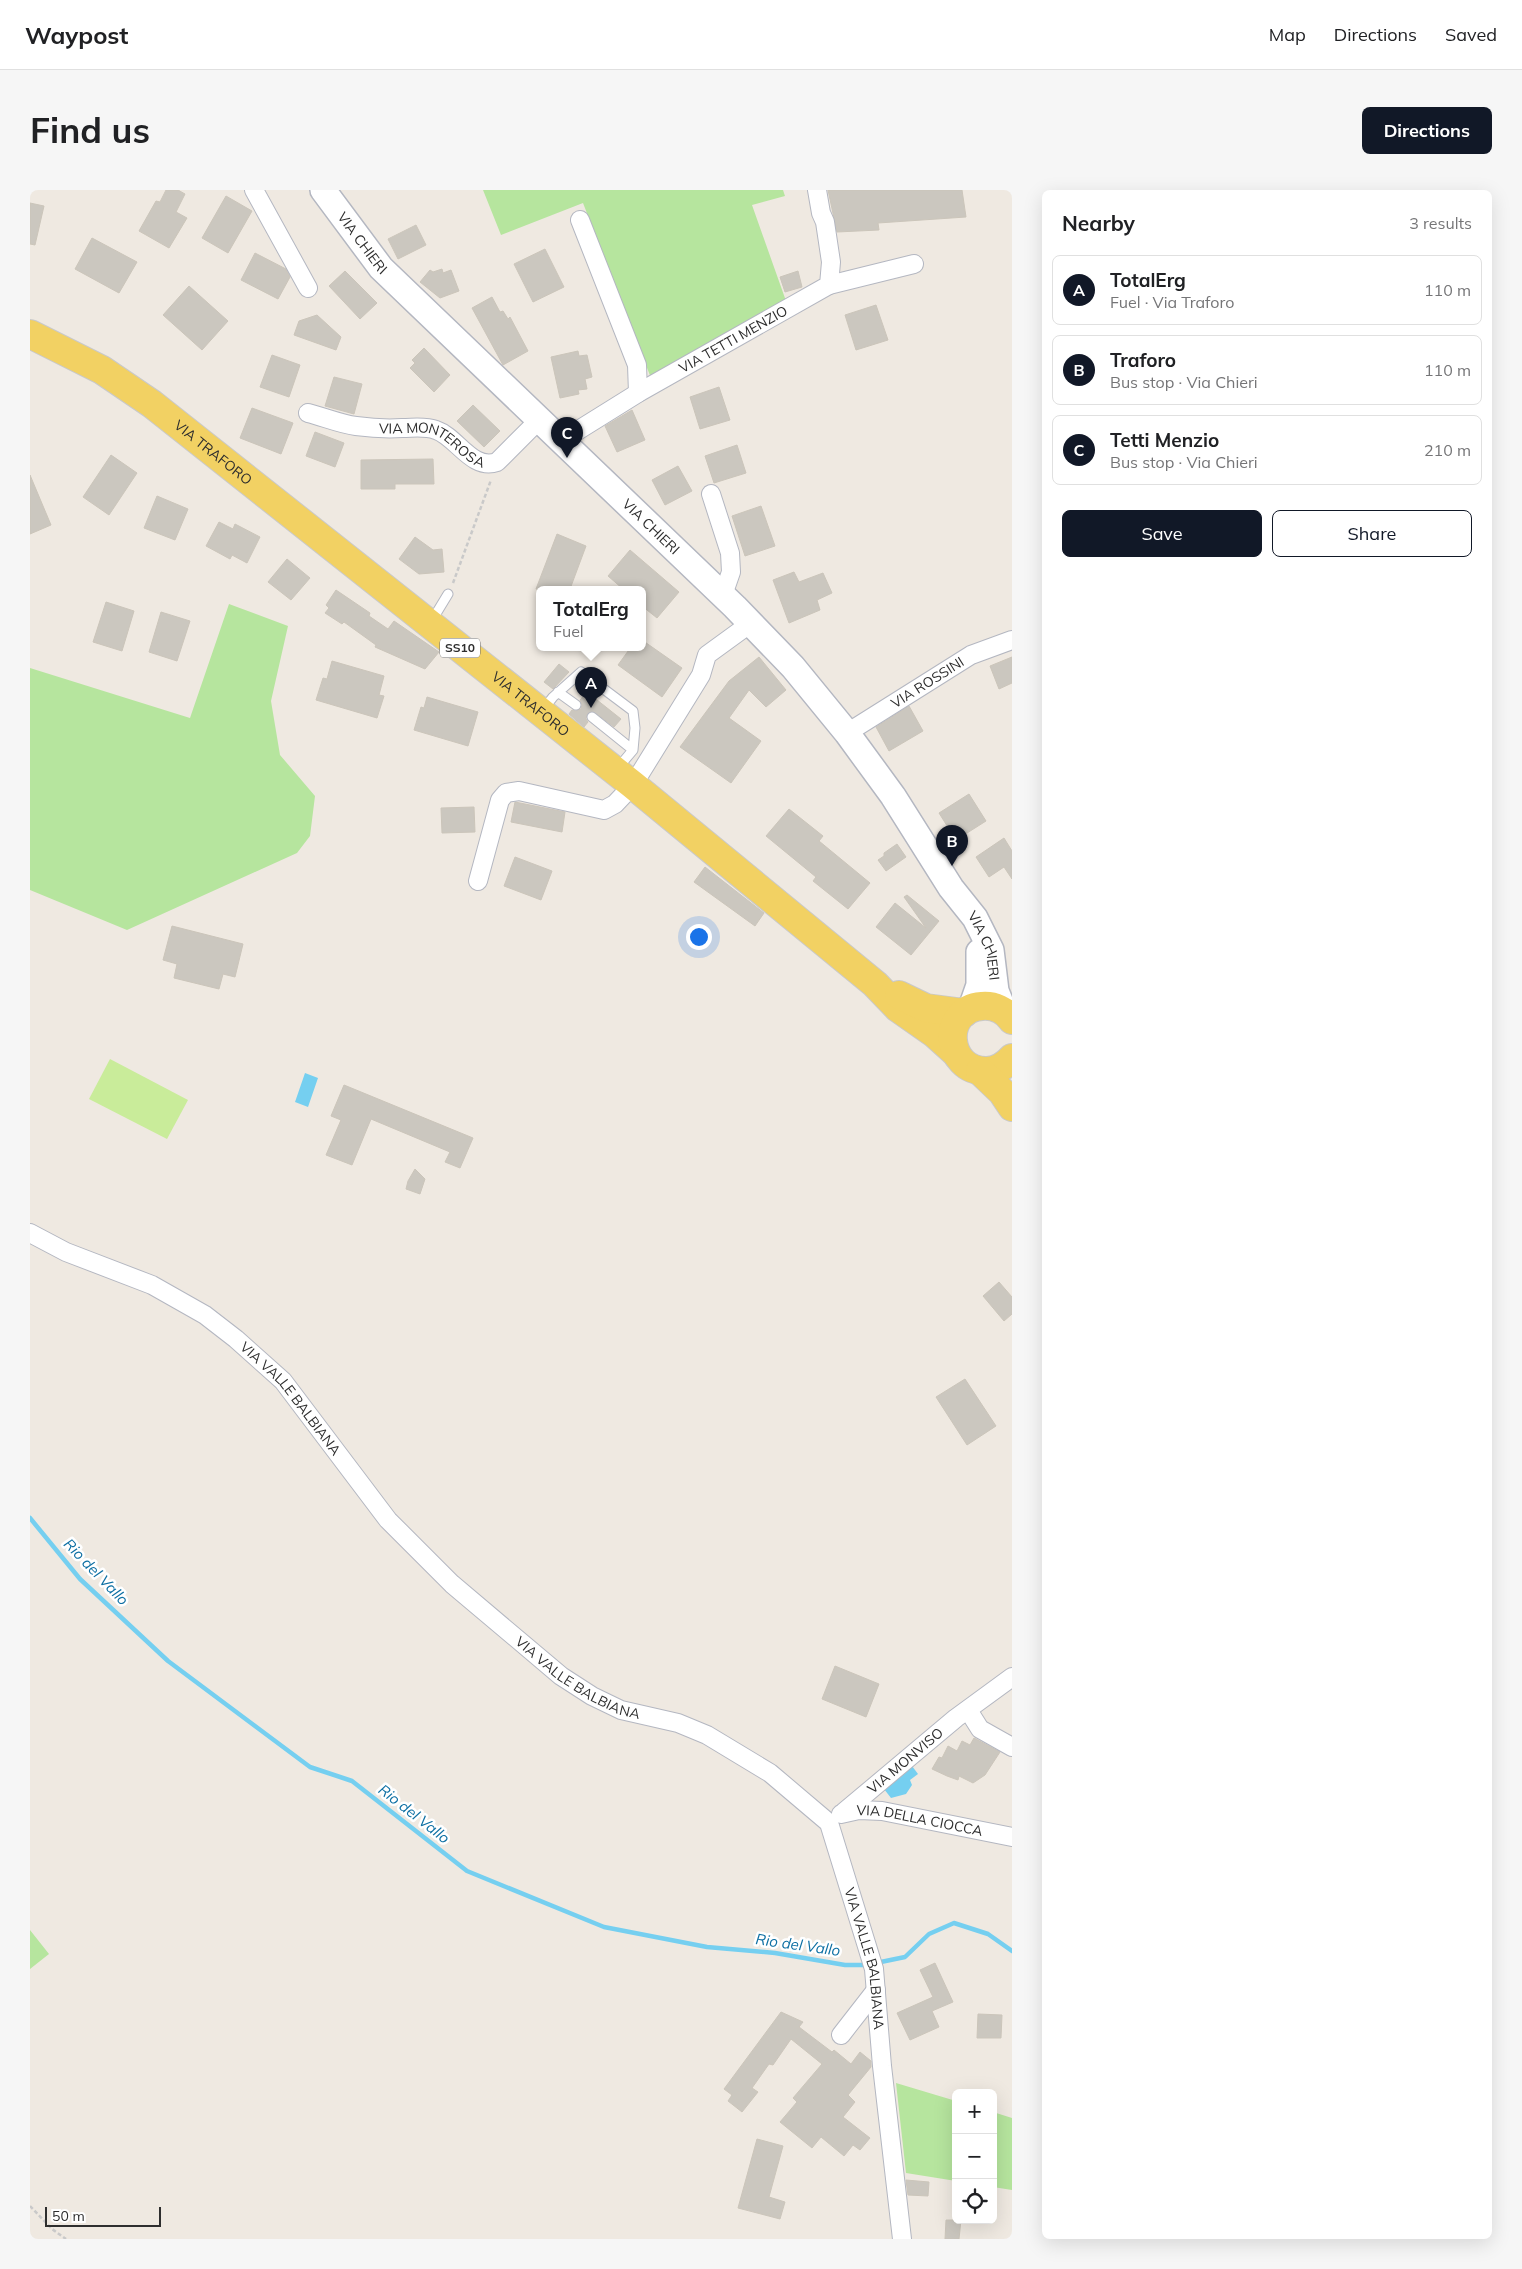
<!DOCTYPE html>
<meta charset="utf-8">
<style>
:root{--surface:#fff;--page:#f6f6f6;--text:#202124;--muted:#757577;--line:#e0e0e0;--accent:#111827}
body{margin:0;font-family:Mulish,sans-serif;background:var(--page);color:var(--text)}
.controls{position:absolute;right:15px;bottom:15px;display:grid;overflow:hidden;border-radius:8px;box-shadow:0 5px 20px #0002}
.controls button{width:45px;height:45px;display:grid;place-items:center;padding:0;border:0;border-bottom:1px solid var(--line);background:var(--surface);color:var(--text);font:25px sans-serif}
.scale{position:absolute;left:15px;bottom:12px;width:116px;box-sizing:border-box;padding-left:5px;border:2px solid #2e2e2e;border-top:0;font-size:14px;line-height:18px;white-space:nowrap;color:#2e2e2e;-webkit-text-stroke:4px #fff;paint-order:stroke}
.you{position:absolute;left:668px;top:746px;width:18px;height:18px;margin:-12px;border:4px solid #fff;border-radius:50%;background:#1a73e8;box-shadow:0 0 0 8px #1a73e833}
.badge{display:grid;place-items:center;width:32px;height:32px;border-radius:50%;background:var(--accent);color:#fff;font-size:16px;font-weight:700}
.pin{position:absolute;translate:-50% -41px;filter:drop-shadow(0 1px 2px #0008)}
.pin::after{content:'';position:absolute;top:26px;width:18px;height:15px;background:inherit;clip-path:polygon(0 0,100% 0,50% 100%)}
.popup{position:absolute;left:506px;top:396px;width:110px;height:65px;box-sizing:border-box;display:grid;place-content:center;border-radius:8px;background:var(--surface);filter:drop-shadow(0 1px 4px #0005);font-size:16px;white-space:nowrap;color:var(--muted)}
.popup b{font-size:19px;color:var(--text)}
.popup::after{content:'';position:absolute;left:50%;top:100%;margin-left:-10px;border:10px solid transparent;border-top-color:var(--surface)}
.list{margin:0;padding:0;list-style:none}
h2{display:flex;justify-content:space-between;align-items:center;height:65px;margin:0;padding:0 20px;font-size:21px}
h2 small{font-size:16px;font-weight:400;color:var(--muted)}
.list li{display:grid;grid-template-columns:32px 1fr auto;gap:15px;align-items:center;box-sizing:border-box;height:70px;margin:0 10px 10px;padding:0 10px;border:1px solid var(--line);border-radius:8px}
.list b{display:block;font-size:19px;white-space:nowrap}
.list p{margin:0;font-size:16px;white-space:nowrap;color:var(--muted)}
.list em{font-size:16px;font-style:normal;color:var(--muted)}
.actions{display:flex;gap:10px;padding:15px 20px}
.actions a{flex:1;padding:11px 0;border:1px solid var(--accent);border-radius:8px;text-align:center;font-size:18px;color:var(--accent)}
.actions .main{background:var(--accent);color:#fff}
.icon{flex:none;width:28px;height:28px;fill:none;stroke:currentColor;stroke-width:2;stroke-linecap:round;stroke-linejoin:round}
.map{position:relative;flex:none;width:982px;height:2049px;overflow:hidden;border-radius:8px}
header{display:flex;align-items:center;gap:30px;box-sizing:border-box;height:70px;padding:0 25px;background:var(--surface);border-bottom:1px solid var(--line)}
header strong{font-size:24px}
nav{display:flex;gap:28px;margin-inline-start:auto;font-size:18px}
.intro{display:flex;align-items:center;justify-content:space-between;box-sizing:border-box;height:120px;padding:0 30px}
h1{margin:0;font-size:35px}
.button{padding:12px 22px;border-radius:8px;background:var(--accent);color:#fff;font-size:18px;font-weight:700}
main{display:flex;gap:30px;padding:0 30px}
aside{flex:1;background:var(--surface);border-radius:8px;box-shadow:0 5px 20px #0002}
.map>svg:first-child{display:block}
.green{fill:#b6e59e}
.pitch{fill:#c9ec9a}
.water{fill:#75cff0}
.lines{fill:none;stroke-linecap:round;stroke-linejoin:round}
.stream{stroke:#75cff0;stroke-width:4.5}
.building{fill:#cbc7bf;stroke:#cbc5ba}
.service-casing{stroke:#b4b7c1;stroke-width:11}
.minor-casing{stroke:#b4b7c1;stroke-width:20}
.secondary-casing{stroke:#b4b7c1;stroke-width:28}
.primary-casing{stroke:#c9c9c9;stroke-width:30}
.path{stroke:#c9c9c9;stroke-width:2.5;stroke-dasharray:4 2.5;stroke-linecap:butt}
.service{stroke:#fff;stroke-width:9}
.minor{stroke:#fff;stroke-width:18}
.secondary{stroke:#fff;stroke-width:25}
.primary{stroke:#f2d163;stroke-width:28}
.labels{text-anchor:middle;stroke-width:5;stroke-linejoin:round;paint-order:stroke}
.shield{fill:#fff;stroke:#6d6d6d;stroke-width:1}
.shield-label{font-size:12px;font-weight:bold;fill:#2e2e2e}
.street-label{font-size:14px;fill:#2e2e2e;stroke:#fff}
.water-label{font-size:15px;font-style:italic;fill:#0d6fa3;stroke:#fff}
</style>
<header>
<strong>Waypost</strong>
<nav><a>Map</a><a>Directions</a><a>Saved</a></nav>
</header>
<div class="intro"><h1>Find us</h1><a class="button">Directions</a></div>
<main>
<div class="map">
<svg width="982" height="2049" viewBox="0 0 982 2049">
<rect width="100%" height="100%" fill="#efe9e1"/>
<!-- green -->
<path class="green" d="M453,0h300l2,6 -33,9 34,96 -135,77 -68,-175 -82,32z
M199,414l59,22 -17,75 9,54 35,41 -5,40 -13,17 -170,77 -97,-40v-222l160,50z
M0,1740l19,24 -19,15z
M866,1893l60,18v80l-50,-8z
M963,1922l19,6v72l-19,-3z"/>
<!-- pitch -->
<path class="pitch" d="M80,869l78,41 -21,39 -78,-40z"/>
<!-- water -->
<path class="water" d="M275,883l13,5 -10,29 -13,-5z
M882,1576l6,8 -8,6 2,5 -6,9 -15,4 -7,-9z"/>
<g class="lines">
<!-- stream -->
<path class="stream" d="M0,1328l50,61 88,82 142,106 42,14 115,90 137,56 103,20 68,6 70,12h20
M846,1773l29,-6 24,-23 25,-11 34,11 24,17"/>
</g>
<!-- building -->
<path class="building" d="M136,0h12l7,4 -9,18 11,6 -18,30 -30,-17 17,-30 4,1z
M798,0h134l4,27 -88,6 1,7 -42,2z
M196,6l26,15 -24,42 -26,-15z
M0,13l14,3 -9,39 -5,-1z
M386,35l10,20 -28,14 -10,-20z
M62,48l45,24 -18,31 -44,-24z
M515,59l19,38 -31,15 -19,-38z
M225,63l31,16 4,8 -12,22 -37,-19z
M412,79l1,4 8,-3 8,21 -19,7 -20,-16 10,-12 3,2z
M315,81l32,32 -17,16 -31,-33z
M768,81l4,16 -17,5 -5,-15z
M159,96l39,35 -26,29 -39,-35z
M462,107l8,15 3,-1 5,8 2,-2 18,34 -25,14 -31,-57z
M846,115l12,35 -32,10 -11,-35z
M287,125l24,22 -5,13 -42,-15 5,-14z
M394,158l26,27 -16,17 -24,-24 5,-5 -3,-3z
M548,161l1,5 8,-1 5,22 -7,2 2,10 -9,1 1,4 -19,4 -9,-41z
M242,165l28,10 -11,32 -29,-10z
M304,187l28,7 -8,30 -29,-8z
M689,197l11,33 -30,9 -10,-32z
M443,215l27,26 -16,16 -27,-26z
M222,218l41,15 -12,31 -41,-16z
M602,220l13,30 -28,12 -12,-26z
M285,242l29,11 -9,24 -29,-11z
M707,255l9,28 -32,10 -9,-27z
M81,265l26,18 -28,42 -26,-18z
M403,269l1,25h-39v5h-34v-29z
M648,276l14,25 -27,14 -13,-25z
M0,285l21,50 -21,9z
M127,306l31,13 -13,31 -31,-12z
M731,316l14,40 -30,10 -13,-40z
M189,332l14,7 2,-5 25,13 -13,26 -15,-8 -2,4 -24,-13z
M527,344l29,12 -16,43h-34z
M385,347l18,13 9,-1 2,23 -25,2 -20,-15z
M600,360l49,42 -22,26 -15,-12v-17h-19l-15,-13z
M257,369l23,19 -19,22 -23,-18z
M764,382l5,10 24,-9 9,20 -15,7 3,10 -31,13 -16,-43z
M306,400l34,23 -1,3 19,13 6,-8 45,31 -14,17 -50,-22 1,-2 -32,-23 -2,2 -17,-11 4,-5 -3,-3z
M76,412l28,9 -12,40 -29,-9z
M131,422l29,9 -13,40 -28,-9z
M612,450l40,28 -20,29 -44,-32 13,-18h11z
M729,467l27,33 -20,17 -17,-17 -20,28 32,23 -30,42 -51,-36 49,-66z
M982,467v26l-13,6 -9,-23z
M302,471l52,15 -5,19 5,1 -7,22 -61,-18 7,-22 4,1z
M529,474l10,8 -16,17 -9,-7z
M557,502l34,27 -7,8 -21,-16 -6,3 -1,5 2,3 -4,5 -15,-13 3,-4 4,1 5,-2 1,-4 -2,-5z
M397,507l51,15 -10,34 -54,-16 7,-23 3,1z
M879,516l14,25 -34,20 -13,-24z
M939,604l17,27 -30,19 -17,-27z
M485,612l50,10 -3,20 -51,-10z
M444,617l1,25 -33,1 -1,-25z
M759,619l34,27 -4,5 51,42 -22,26 -35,-28 3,-4 -50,-41z
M974,648l8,13v28l-8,-12 -15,10 -13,-20z
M867,654l9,13 -20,14 -8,-11 6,-4v-3z
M485,667l37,14 -11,29 -37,-14z
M675,677l59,46 -9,13 -61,-44z
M877,705l32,26 -28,34 -35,-28 19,-24 31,25 -22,-31z
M142,736l71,18 -8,33 -12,-3 -4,15 -45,-11 3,-14 -14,-4z
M314,895l129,53 -13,30 -15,-6 5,-10 -79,-33 -19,46 -26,-10 15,-35 -10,-4z
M385,979l10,10 -5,15 -14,-5 2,-8z
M969,1092l13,15v17l-8,7 -21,-25z
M935,1189l31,47 -29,19 -31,-48z
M805,1476l44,18 -13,33 -44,-18z
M944,1548l26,14 -15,23 -12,8 -14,-7 -1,4 -11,-4 -15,-7 7,-12 3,1 6,-12 9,5 5,-10 8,4z
M905,1773l18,39 -21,9 7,16 -29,13 -13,-27 36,-16 -13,-27z
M751,1822l22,10 -4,5 33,25 2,-2 17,14 9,-12 11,9v6l-23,28 7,7 -12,15 27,21 -10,12 -7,-5 -9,11 -23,-19 -9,11 -32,-26 17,-20 -4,-4 29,-34 -31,-25 -18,26 -4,-1 -17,24 6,4 -16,20 -14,-11 4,-6 -8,-6z
M948,1824l24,1 -1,23h-24z
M727,1949l26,7 -14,51 16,5 -5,17 -42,-11z
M876,1990l23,2 -1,14 -20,-1z
M916,2030h15l-2,19h-14z"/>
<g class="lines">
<!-- service casing -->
<g class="service-casing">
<path id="service" d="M401,432l17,-28
M528,502l18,13
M512,521l11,-14 28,-25 52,39 2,17 -2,22 -16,19
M562,527l41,33"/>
</g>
<!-- minor casing -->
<g class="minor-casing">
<g id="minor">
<path d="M224,0l54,98"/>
<path d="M550,30l57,145 1,28"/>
<path d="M799,95l85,-21"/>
<path id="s1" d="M278,223c16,4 32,11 48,13 15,2 31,3 46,2 12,0 23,-2 34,2 21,7 36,41 61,32l42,-42"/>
<path id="s2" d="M531,251l77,-48 191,-108 2,-23 -6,-40 -4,-9 -4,-23"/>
<path d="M681,304l19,59 1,19 -8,23"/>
<path id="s3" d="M817,543l124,-78 41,-15"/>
<path d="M448,691l22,-81 6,-7 13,-2 85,19 11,-6 18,-19 68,-110 6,-20 44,-32"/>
<path id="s4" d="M0,1043l36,19 86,33 53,30 31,24 47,42 105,139 64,64 109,92 31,20 29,14 57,13 29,12 63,38 59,50 45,146 8,97 20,173"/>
<path d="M938,1520l12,19 32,18"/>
<path id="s5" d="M814,1622l112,-94 56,-41"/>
<path id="s6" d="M811,1624l18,-4 23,1 130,26"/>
<path d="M811,1845l35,-45"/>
</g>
</g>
<!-- secondary casing -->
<g class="secondary-casing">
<g id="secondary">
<path id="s7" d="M293,0l58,78 354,339 58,60 54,66 46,63 58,92 24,30 16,32 5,41 8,20"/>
<path d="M941,818l8,-23v-33"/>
</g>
</g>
<!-- primary casing -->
<g class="primary-casing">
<g id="primary">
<path id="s8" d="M0,144l72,36 50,34 481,381 242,199 23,24 37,26 20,18"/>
<path d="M869,805l27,13 38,5"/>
<path d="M982,830c-7,-10 -18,-15 -30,-14 -42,3 -37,65 4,65 11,0 19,-5 26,-13"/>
<path d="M950,881l22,21 10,15"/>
</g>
</g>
<!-- path -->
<path class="path" d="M423,393l38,-103
M0,2016l22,23 14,10"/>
<!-- service -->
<use href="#service" class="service"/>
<!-- minor -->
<use href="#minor" class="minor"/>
<!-- secondary -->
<use href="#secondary" class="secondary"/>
<!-- primary -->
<use href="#primary" class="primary"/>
</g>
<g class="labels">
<!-- shield labels -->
<rect class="shield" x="410" y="448.5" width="40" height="19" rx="4"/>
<g class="shield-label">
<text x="430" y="462">SS10</text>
</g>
<!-- street labels -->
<g class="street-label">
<text dy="5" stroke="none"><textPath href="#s7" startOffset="66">VIA CHIERI</textPath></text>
<text dy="5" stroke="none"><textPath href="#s2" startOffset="200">VIA TETTI MENZIO</textPath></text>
<text dy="5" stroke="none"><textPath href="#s1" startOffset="131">VIA MONTEROSA</textPath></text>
<text dy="5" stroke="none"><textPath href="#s8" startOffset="219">VIA TRAFORO</textPath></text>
<text dy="5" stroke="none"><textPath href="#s7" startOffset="471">VIA CHIERI</textPath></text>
<text dy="5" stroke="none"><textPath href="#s3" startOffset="95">VIA ROSSINI</textPath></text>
<text dy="5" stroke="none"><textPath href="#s8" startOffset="624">VIA TRAFORO</textPath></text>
<text dy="5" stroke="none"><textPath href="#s7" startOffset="1011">VIA CHIERI</textPath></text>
<text dy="5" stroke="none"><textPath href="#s4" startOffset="314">VIA VALLE BALBIANA</textPath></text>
<text dy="5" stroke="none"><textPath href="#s4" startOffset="719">VIA VALLE BALBIANA</textPath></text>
<text dy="5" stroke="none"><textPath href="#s5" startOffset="80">VIA MONVISO</textPath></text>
<text dy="5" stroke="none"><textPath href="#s6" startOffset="80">VIA DELLA CIOCCA</textPath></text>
<text dy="5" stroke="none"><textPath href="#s4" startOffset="1154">VIA VALLE BALBIANA</textPath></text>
</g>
<!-- water labels -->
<g class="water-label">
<text transform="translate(66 1382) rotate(46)" y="5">Rio del Vallo</text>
<text transform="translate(384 1624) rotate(38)" y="5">Rio del Vallo</text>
<text transform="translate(768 1755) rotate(8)" y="5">Rio del Vallo</text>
</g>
</g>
</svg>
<div class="controls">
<button>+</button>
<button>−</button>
<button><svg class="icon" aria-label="locate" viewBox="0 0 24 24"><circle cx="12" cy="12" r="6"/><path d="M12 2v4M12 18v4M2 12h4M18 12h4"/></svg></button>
</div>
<div class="scale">50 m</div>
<div class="you"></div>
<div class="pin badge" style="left:561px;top:518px">A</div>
<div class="popup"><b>TotalErg</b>Fuel</div>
<div class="pin badge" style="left:922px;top:676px">B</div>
<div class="pin badge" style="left:537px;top:268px">C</div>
</div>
<aside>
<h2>Nearby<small>3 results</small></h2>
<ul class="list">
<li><span class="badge">A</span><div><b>TotalErg</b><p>Fuel · Via Traforo</p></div><em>110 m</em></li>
<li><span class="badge">B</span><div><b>Traforo</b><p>Bus stop · Via Chieri</p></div><em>110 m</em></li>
<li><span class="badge">C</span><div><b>Tetti Menzio</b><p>Bus stop · Via Chieri</p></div><em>210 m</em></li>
</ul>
<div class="actions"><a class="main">Save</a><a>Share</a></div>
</aside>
</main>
